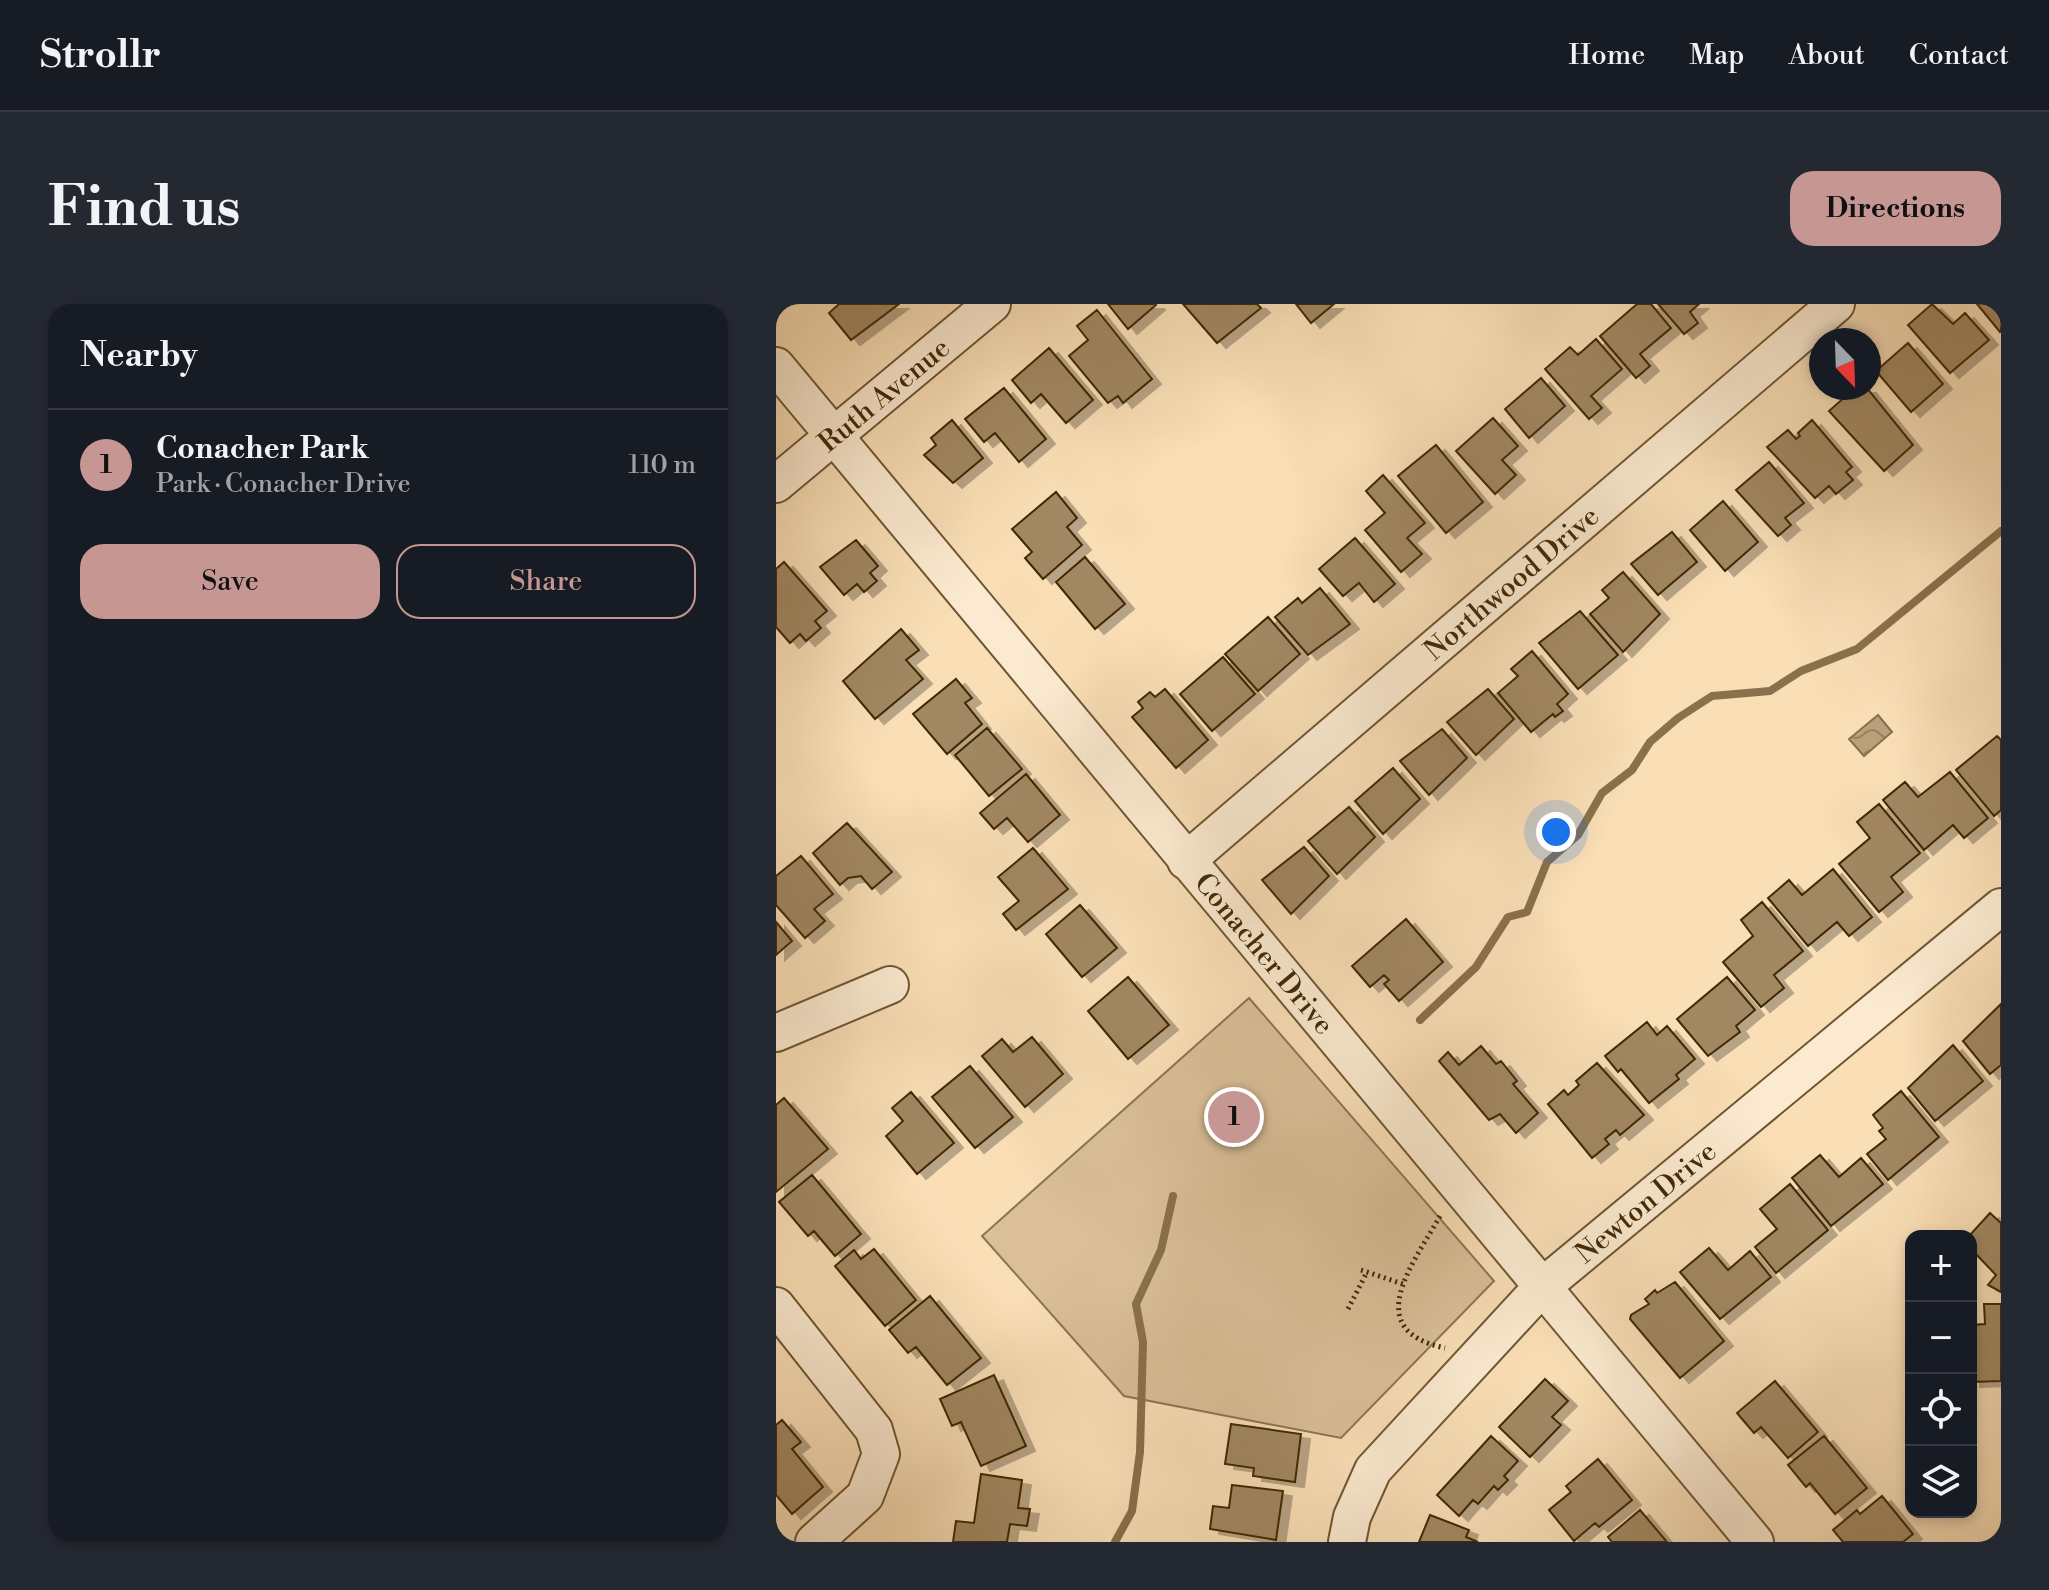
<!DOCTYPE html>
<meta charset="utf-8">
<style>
:root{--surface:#171b24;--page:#242831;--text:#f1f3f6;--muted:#9ea1a6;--line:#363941;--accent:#c59692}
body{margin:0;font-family:"Libre Bodoni",serif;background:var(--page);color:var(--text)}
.controls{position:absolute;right:24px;bottom:24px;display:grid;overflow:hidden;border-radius:16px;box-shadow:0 4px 12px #0003}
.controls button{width:72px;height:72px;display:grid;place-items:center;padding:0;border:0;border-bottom:2px solid var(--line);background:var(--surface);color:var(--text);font:40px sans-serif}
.compass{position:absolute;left:1033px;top:24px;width:72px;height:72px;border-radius:50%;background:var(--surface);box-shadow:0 4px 12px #0003;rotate:157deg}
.you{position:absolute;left:780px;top:528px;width:28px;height:28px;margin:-20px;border:6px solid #fff;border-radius:50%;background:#1a73e8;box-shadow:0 0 0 12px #1a73e833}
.badge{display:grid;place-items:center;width:52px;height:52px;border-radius:50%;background:var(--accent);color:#111;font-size:26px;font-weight:700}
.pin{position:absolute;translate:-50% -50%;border:4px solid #fff;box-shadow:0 2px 8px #0006}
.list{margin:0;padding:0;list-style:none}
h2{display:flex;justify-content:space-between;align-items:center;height:104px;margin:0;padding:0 32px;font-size:34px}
h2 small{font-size:26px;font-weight:400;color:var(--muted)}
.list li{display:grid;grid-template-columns:52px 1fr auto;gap:24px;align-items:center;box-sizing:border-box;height:112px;padding:0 32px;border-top:2px solid var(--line)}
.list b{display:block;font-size:30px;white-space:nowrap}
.list p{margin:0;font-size:26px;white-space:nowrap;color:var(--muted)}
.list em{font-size:26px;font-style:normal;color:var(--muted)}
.actions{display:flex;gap:16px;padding:24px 32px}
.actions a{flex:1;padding:18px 0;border:2px solid var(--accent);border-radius:24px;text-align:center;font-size:28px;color:var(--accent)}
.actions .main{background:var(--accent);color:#111}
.icon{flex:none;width:44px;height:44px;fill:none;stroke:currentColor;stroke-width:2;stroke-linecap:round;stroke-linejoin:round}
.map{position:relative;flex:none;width:1225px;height:1238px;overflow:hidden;border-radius:24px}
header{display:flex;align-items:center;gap:48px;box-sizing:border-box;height:112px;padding:0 40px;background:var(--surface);border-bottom:2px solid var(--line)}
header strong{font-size:38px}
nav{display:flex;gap:44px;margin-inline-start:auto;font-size:28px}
.intro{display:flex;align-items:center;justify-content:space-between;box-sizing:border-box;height:192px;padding:0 48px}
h1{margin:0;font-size:56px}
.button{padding:20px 36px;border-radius:24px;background:var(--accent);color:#111;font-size:28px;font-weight:700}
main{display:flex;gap:48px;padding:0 48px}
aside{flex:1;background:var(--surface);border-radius:24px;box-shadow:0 4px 12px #0003}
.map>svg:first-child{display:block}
.park{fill:#dabf98;stroke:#8e744f;stroke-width:2}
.water{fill:url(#water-waves);stroke:#8a704c;stroke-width:2}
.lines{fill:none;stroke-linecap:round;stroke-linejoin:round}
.stream{stroke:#8a704c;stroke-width:8}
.building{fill:#a18762;stroke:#412906;stroke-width:2;filter:url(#shadow)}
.minor-casing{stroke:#6f5632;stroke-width:40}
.path{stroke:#412906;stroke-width:5;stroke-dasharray:2 4;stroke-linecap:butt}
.minor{stroke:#fbead0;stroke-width:36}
.labels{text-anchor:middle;stroke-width:6;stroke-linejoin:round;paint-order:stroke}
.street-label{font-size:28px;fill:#412906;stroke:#fbead0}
</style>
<header>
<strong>Strollr</strong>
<nav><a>Home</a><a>Map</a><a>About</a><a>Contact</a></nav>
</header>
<div class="intro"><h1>Find us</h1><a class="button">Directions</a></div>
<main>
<aside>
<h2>Nearby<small></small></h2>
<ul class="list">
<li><span class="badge">1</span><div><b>Conacher Park</b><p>Park · Conacher Drive</p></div><em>110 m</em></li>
</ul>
<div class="actions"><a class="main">Save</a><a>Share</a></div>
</aside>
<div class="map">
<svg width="1225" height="1238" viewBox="0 0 1225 1238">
<defs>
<pattern id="water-waves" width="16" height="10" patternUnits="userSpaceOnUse" patternTransform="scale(2)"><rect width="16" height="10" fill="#baa07a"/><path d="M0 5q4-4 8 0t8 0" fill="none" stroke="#998262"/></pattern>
<filter id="shadow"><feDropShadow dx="9" dy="5" stdDeviation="0" flood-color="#0004"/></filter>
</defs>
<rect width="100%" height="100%" fill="#f9deb6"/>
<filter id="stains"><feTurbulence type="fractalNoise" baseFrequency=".0025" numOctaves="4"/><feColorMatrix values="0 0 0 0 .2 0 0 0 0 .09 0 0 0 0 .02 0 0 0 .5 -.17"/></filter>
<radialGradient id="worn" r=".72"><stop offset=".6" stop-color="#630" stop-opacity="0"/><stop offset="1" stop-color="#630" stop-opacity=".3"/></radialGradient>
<!-- park -->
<path class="park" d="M473,694l245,283 -153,157 -217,-42 -142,-160z"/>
<!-- water -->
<path class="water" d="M1102,411l14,17 -28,24 -15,-17z"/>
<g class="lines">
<!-- stream -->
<path class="stream" d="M644,716l56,-53 32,-50 19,-5 20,-50 31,-27 24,-42 30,-23 18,-28 28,-24 34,-22 58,-5 31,-20 56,-22 144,-118
M339,1238l17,-31 8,-59 3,-110 -7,-38 25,-54 12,-54"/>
</g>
<!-- building -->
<path class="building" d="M63,0h60l-48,36 -22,-27z
M332,0h47l1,1 -28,24z
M407,0h74l4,4 -44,35z
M520,0h38l-23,19z
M861,0h14l20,24 -31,26 10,12 -14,12 -36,-42z
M882,0h41l-9,8 8,11 -14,11z
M1156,0l21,20 12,-11 24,27 -39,33 -42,-48z
M1201,0h24v27l-1,1z
M321,6l55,69 -29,24 -5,-7 -10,7 -39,-47 19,-16 -11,-14z
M820,35l26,30 -31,27 11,12 -13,11 -44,-50 25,-22 8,8z
M1132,39l35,41 -32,28 -35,-41z
M273,44l44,52 -27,23 -25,-29 -10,9 -19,-23z
M765,74l24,28 -36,32 -24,-29z
M228,84l42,51 -27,23 -24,-29 -11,9 -19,-23z
M1079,84h12l46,57 -29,26 -55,-60z
M717,114l25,28 -16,14 14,15 -21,19 -39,-43z
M176,116l31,38 -30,25 -29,-28 12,-10 -5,-7z
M1036,116l40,47 -6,5 7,8 -17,14 -7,-8 -14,12 -48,-51 21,-17 8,9 4,-3 -2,-3z
M660,141l47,57 -37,31 -48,-57z
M993,158l35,41 -19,15 6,7 -13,11 -42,-46z
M607,171l42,48 -18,15 15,16 -21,18 -36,-42 20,-17 -19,-22z
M280,188l21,26 -10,9 15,18 -39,34 -18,-21 7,-6 -20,-23z
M947,197l35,41 -33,29 -35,-41z
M896,228l25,30 -39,33 -27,-31z
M579,234l40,46 -21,18 -15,-19 -16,13 -24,-27z
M80,236l22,26 -8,7 7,8 -13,11 -7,-8 -13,11 -24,-28z
M309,253l40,47 -30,25 -39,-47z
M8,258l43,49 -12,10 6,7 -15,13 -6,-7 -10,9 -14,-16v-58z
M847,268l37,42 -37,38 -33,-38 19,-16 -7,-8z
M544,284l30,36 -42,31 -33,-38 23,-19 4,5z
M804,307l38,44 -40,34 -39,-46z
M492,313l32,37 -42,37 -33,-37z
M125,325l18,21 -13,10 17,19 -48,40 -32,-38z
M756,347l36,43 -11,10 6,7 -8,6 -2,-3 -22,18 -33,-39 20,-17 -7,-7z
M447,353l32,37 -43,37 -32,-37z
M180,375l16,19 -7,5 17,21 -35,30 -34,-40z
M389,385l43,51 -32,28 -44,-51 11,-9 -5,-6 12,-10 5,5z
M712,385l26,30 -38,36 -29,-33z
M211,424l35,41 -33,27 -34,-41z
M666,425l25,29 -38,37 -29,-34z
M1221,432l4,4v70l-7,6 -38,-46z
M617,464l27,31 -37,35 -28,-33z
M1174,468l38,46 -24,20 -11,-13 -29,25 -41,-50 22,-18 13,15z
M250,470l34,41 -32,27 -21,-24 -13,11 -14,-16z
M1103,500l41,49 -29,24 12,15 -24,20 -40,-48 31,-26 -13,-16z
M573,503l26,30 -38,37 -29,-33z
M71,519l45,49 -20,17 -11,-13 -13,2 -8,7 -27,-32z
M528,543l25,29 -38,38 -29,-34z
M257,544l35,41 -52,41 -13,-16 16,-13 -21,-24z
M25,552l32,38 -19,15 11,12 -20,17 -29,-33v-29z
M1057,565l39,48 -23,19 -12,-14 -29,24 -40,-48 21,-18 13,15z
M986,598l41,49 -29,24 10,13 -23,19 -38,-45 30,-26 -12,-16z
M304,601l37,43 -35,29 -36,-43z
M630,615l37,43 -44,39 -15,-17 5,-4 -5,-5 -14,12 -18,-21z
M0,618l16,19 -16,14z
M352,673l41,48 -41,34 -40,-48z
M951,673l28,33 -19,16 4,6 -32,24 -31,-37z
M1225,700v61l-11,9 -27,-33z
M871,718l10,13 10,-9 28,33 -19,16 3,4 -30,24 -28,-34 -3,3 -13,-16z
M256,733l31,37 -38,33 -43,-51 20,-17 11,13z
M1177,741l30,36 -48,40 -27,-33z
M705,742l15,18 5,-3 16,20 -4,3 25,29 -22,20 -16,-19 -11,6 -50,-59 9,-9 11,13z
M821,759l47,52 -24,20 -4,-5 -11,9 4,5 -17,14 -44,-54 16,-14 4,5 11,-10 -3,-4z
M194,762l43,51 -38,31 -43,-51z
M1125,787l38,46 -51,43 -21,-26 19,-15 -7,-8 4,-3 -10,-13z
M135,788l43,51 -37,31 -31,-38 17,-15 -11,-13z
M8,794l44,51 -52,43v-87z
M1044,851l19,22 22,-19 22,26 -52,42 -39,-48z
M36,871l49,59 -26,22 -21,-25 -6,5 -29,-34z
M1014,880l38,46 -52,43 -21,-26 22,-18 -17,-20z
M1214,909l11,10v69l-13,-7 8,-10 -25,-26 -2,-13z
M933,944l19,22 22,-19 21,26 -51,42 -40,-47z
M98,945l42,51 -31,26 -50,-60 19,-16 7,9z
M899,978l49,59 -44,37 -50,-59 1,-4 18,-11 -4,-5 10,-9 2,3z
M154,992l51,62 -34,27 -31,-38 -8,6 -19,-23z
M1208,1000h17v77l-30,1v-57l14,-1z
M218,1071l32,71 -45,20 -20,-44 -9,4 -12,-27z
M769,1075l23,22 -16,16 9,8 -31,32 -31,-30z
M999,1077l43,51 -30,26 -27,-31 -7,6 -17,-20z
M6,1116l19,22 -9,7 31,38 -31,27 -16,-19v-70z
M455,1120l70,10 -6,48 -42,-6 1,-8 -29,-4z
M715,1132l27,25 -14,15 4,4 -10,10 -4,-4 -16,18 -5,-4 -14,16 -22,-21z
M1048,1132l43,52 -32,26 -25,-31 -4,4 -18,-22z
M822,1155l34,41 -33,27 -4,-4 -21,18 -25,-31 22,-18 -5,-6z
M205,1170l41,6 -4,28 12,1 -3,17 -17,-2 -3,18h-54l3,-21 18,2z
M456,1181l51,6 -7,49 -66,-11 3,-23 16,2z
M1106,1192l31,38 -10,8h-60l-10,-12 24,-20 3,4z
M864,1206l27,32h-55l-4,-5z
M654,1211l39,15 -3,7 12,5h-59z"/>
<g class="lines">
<!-- minor casing -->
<g class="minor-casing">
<g id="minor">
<path id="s1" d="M0,62l979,1176"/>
<path id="s2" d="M0,180l216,-180"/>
<path id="s3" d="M410,557l650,-557"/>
<path d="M0,729l114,-48"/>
<path d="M0,1002l98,124 7,24 -16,42 -51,46"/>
<path id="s4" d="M571,1238l5,-25 21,-47 169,-183 459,-380"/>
</g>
</g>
<!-- path -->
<path class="path" d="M664,912c-26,47 -81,114 5,132
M585,966l42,14
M572,1005l19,-37"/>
<!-- minor -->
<use href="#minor" class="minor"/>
</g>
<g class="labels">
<!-- street labels -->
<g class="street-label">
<text dy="10" stroke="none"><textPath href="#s2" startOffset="140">Ruth Avenue</textPath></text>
<text dy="10" stroke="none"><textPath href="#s3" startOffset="428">Northwood Drive</textPath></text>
<text dy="10" stroke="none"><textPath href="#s1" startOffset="764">Conacher Drive</textPath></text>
<text dy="10" stroke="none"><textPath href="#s4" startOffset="460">Newton Drive</textPath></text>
</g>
</g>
<rect width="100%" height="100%" filter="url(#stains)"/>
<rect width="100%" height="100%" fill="url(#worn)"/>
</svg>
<div class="controls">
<button>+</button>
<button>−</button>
<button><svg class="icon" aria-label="locate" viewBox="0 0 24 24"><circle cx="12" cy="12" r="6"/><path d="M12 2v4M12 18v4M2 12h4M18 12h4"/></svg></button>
<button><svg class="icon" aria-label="layers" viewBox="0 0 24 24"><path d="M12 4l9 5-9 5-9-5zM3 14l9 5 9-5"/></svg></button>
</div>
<svg class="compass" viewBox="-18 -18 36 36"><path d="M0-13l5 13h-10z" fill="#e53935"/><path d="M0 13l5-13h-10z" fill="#9ea1a6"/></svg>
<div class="you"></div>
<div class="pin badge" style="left:458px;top:813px">1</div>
</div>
</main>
